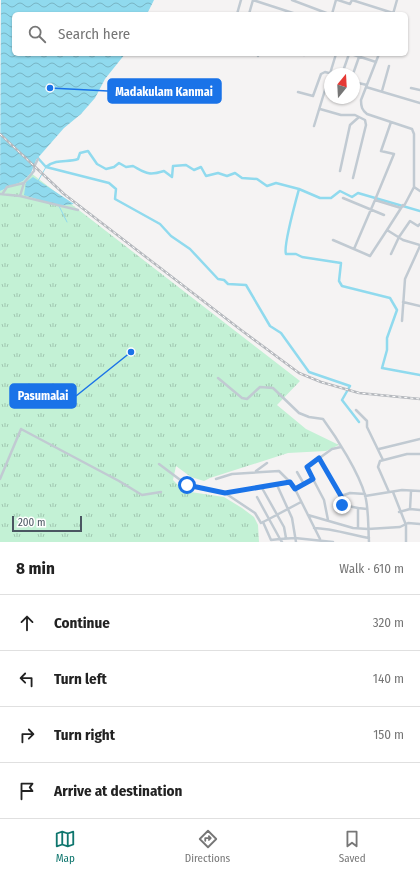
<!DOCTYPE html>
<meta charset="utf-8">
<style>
:root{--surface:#fff;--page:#f6f6f6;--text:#222;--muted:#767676;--line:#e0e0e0;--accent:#0f766e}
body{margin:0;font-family:"Fira Sans Condensed",sans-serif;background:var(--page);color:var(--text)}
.compass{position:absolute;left:324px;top:68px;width:36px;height:36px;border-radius:50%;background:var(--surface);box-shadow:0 1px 3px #0004;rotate:18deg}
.scale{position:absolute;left:12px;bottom:10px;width:70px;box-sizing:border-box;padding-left:4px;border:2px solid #4a5661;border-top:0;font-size:11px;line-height:14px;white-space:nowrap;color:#4a5661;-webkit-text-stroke:3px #fff;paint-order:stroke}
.stop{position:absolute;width:12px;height:12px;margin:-9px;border:3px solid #1a73e8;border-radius:50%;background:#fff}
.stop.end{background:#1a73e8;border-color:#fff;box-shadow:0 1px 4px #0008}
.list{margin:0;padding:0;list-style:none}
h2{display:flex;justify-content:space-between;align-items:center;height:52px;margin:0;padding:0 16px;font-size:17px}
h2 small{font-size:13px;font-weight:400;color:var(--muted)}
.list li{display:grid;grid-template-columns:26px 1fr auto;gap:12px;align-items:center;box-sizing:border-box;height:56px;padding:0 16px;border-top:1px solid var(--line)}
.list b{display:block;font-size:15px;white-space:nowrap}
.list em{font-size:13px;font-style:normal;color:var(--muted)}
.icon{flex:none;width:22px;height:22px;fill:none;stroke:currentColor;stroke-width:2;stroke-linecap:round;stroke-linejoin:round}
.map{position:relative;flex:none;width:420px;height:542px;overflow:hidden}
.search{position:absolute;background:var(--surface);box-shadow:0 1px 3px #0004;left:12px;right:12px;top:12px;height:44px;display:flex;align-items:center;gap:10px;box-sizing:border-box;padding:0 14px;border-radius:6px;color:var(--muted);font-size:15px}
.sheet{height:276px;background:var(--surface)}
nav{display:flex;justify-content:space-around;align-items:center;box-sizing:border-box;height:56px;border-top:1px solid var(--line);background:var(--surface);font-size:11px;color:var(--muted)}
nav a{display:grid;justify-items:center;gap:2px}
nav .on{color:var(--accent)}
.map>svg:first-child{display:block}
.grass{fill:url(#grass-tufts)}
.water{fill:url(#water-waves)}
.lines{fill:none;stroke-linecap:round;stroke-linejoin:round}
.stream{stroke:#90daee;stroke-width:1}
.canal{stroke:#90daee;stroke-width:2.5}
.minor{stroke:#c1cad2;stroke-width:2.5}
.rail-casing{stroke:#b5b8bd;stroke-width:2.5}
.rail{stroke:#fff;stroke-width:1;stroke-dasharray:3;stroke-linecap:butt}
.route{stroke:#1a73e8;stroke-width:5}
.leader{fill:none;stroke:#1a73e8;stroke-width:1.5}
.callout-dot{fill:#1a73e8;stroke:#fff;stroke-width:1.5}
.callout{fill:#1a73e8;stroke:#1a73e8;stroke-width:1.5}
.callout-label{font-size:12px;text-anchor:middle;font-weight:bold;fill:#fff}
</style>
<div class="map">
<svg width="420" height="542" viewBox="0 0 420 542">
<defs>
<pattern id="grass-tufts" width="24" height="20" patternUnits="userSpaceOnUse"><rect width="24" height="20" fill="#c3f1d5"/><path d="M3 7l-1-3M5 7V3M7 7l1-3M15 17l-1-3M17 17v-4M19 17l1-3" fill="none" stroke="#a0c6b0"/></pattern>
<pattern id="water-waves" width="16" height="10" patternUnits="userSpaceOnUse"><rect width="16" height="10" fill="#90daee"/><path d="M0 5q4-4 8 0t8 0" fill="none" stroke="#78b4c4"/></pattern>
</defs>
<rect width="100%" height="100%" fill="#f5f3f3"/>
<!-- grass -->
<path class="grass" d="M31,173l269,208 -23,24 29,24 33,16 -13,6 -38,2 -78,25 -6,3 -13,-4 -15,-11 -3,14 11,11 40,6 18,11 12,9 4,8 1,17h-259v-351l23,-10z"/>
<!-- water -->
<path class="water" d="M1,0h153l-7,14h-133v40h111l-20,25 -10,19 -14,16 -17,14 -28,32 -5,13 -8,8 -23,10z
M33,177l41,27 -16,2 -34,-11 2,-13z"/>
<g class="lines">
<!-- stream -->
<path class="stream" d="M38,181l8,-14
M59,206l8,16"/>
<!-- canal -->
<path class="canal" d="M37,157l9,10c11,-9 22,-4 32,-8l2,-6 8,-2 9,13 9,5 8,-2 5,-4 7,4 7,-1c13,7 15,10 31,5l8,6 1,-11 13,-1 8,5 7,-3 5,9 12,-3 9,3 8,-3 7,5 15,1 10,7 9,-3 23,6c-3,11 -16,58 -13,65h10l6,3 39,6 -2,18 3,5 48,12 7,12 -10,28v12l-5,18 38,7
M46,167l63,16 7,6 -1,10 45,25 11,12 19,13 28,30 6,1 4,4 18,1 24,41 11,7 28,39 41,14 -8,14 17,22
M299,189l21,9h11l9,-7 12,6 6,-4 62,18"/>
<!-- minor -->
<path class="minor" d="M253,0l43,14
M292,0l37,14
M338,0l12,4 2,-4
M352,0l41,13
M237,14l4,-14
M249,14l4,-14
M332,14l4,-14
M393,14l4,-14
M351,54l25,8
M379,54l-18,46c0,7 1,10 6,14l45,15 2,5v53l6,4
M304,55l1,-1
M258,56v-2
M342,74l7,-20
M353,74l6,-17
M354,82l13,3
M366,87l54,16
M411,88l9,2
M382,91l7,-25
M298,92l15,4 8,-22 4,-2 4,1
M320,109l21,6h14l10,5 1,5 -13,53
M314,126l22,-72
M340,171l10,-46 9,-8
M414,187l-10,19 -1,-1 -16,25 16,10 17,5
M3,193l4,-6 17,-4
M0,194l20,2 58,14
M20,196l4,-13 10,-12v-4l4,-8
M343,198l41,17
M375,200l19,-46 -13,-3 10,-29
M333,240l37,16 17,-26
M354,249l21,-49 26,8
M391,254l8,-17 11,-16 8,5 2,-2
M403,302l17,4
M402,321l3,-42 15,-33
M218,378l24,20 5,1 13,-12 13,1 26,25 10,4 14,2c14,19 36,54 42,76 4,15 3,32 4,47
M356,410l11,11v6l16,33
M379,449l41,-10
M319,458l22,38
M159,464l28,21 38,8
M256,471l11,-8
M297,472l7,12
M0,479l21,-50 98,52 23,14 19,-3
M216,479l16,-5 47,-3 11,11
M313,479l11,21 4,20
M277,485l15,33 4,24
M262,488l22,39 2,11
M295,489l25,50
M389,492l-11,-25 2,-6 27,-7h13
M393,492l13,33v17
M365,496l37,-6 18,1
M257,497l12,22 32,-17
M358,508l-15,-3 -2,-9 9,-3 15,1
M410,509l1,-18
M399,512l11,-3 10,1
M308,515l45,13 15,1 32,-2 8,-4 12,1
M263,522l8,18 9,-1 2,3
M314,528c15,0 39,7 55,10
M358,528v-20l9,1
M333,542l-38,-4 -15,1 -11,-20 -8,4 -6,-10 -30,-20 65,-11 5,7 18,-10 -6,-12 25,-18 9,-2"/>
<!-- rail casing -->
<g class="rail-casing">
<path id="rail" d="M0,134l64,60 177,136 58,43 22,9 38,11 61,6"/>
</g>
<!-- rail -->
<use href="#rail" class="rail"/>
</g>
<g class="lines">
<!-- route -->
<path class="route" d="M187,485l38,8 65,-11 5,7 18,-10 -6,-12 12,-9 22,38 1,9"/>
</g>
<!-- callouts -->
<path class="leader" d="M50 88L108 91M131 352L76 396"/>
<g class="callout-dot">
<circle cx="50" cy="88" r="4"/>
<circle cx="131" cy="352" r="4"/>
</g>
<g class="callout">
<rect x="108" y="79" width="113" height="24" rx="4"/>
<rect x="10" y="384" width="66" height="24" rx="4"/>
</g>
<g class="callout-label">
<text x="164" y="96">Madakulam Kanmai</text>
<text x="43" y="400">Pasumalai</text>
</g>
</svg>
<svg class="compass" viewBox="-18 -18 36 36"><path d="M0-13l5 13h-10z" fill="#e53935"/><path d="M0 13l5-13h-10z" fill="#767676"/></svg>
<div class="scale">200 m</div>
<div class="stop" style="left:187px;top:485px"></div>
<div class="stop end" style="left:342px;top:505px"></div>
<div class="search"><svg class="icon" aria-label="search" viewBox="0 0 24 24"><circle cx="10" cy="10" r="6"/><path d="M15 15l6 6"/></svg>Search here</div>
</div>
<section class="sheet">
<h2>8 min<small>Walk · 610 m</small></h2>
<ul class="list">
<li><svg class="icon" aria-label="ahead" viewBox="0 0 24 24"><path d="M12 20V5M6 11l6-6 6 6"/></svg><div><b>Continue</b></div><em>320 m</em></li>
<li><svg class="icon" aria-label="left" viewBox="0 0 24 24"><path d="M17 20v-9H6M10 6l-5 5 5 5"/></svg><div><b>Turn left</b></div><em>140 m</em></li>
<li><svg class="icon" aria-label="right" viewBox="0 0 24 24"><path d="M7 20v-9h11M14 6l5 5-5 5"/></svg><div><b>Turn right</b></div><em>150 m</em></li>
<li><svg class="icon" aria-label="arrive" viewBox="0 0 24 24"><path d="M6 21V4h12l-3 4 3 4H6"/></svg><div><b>Arrive at destination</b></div></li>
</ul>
</section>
<nav>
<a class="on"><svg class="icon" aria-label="map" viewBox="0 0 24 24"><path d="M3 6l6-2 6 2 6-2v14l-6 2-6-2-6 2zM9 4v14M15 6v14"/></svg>Map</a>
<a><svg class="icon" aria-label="directions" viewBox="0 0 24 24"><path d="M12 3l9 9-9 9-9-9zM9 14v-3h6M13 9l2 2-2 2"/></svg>Directions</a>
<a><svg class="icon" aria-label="saved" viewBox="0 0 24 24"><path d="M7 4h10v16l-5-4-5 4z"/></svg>Saved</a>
</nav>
